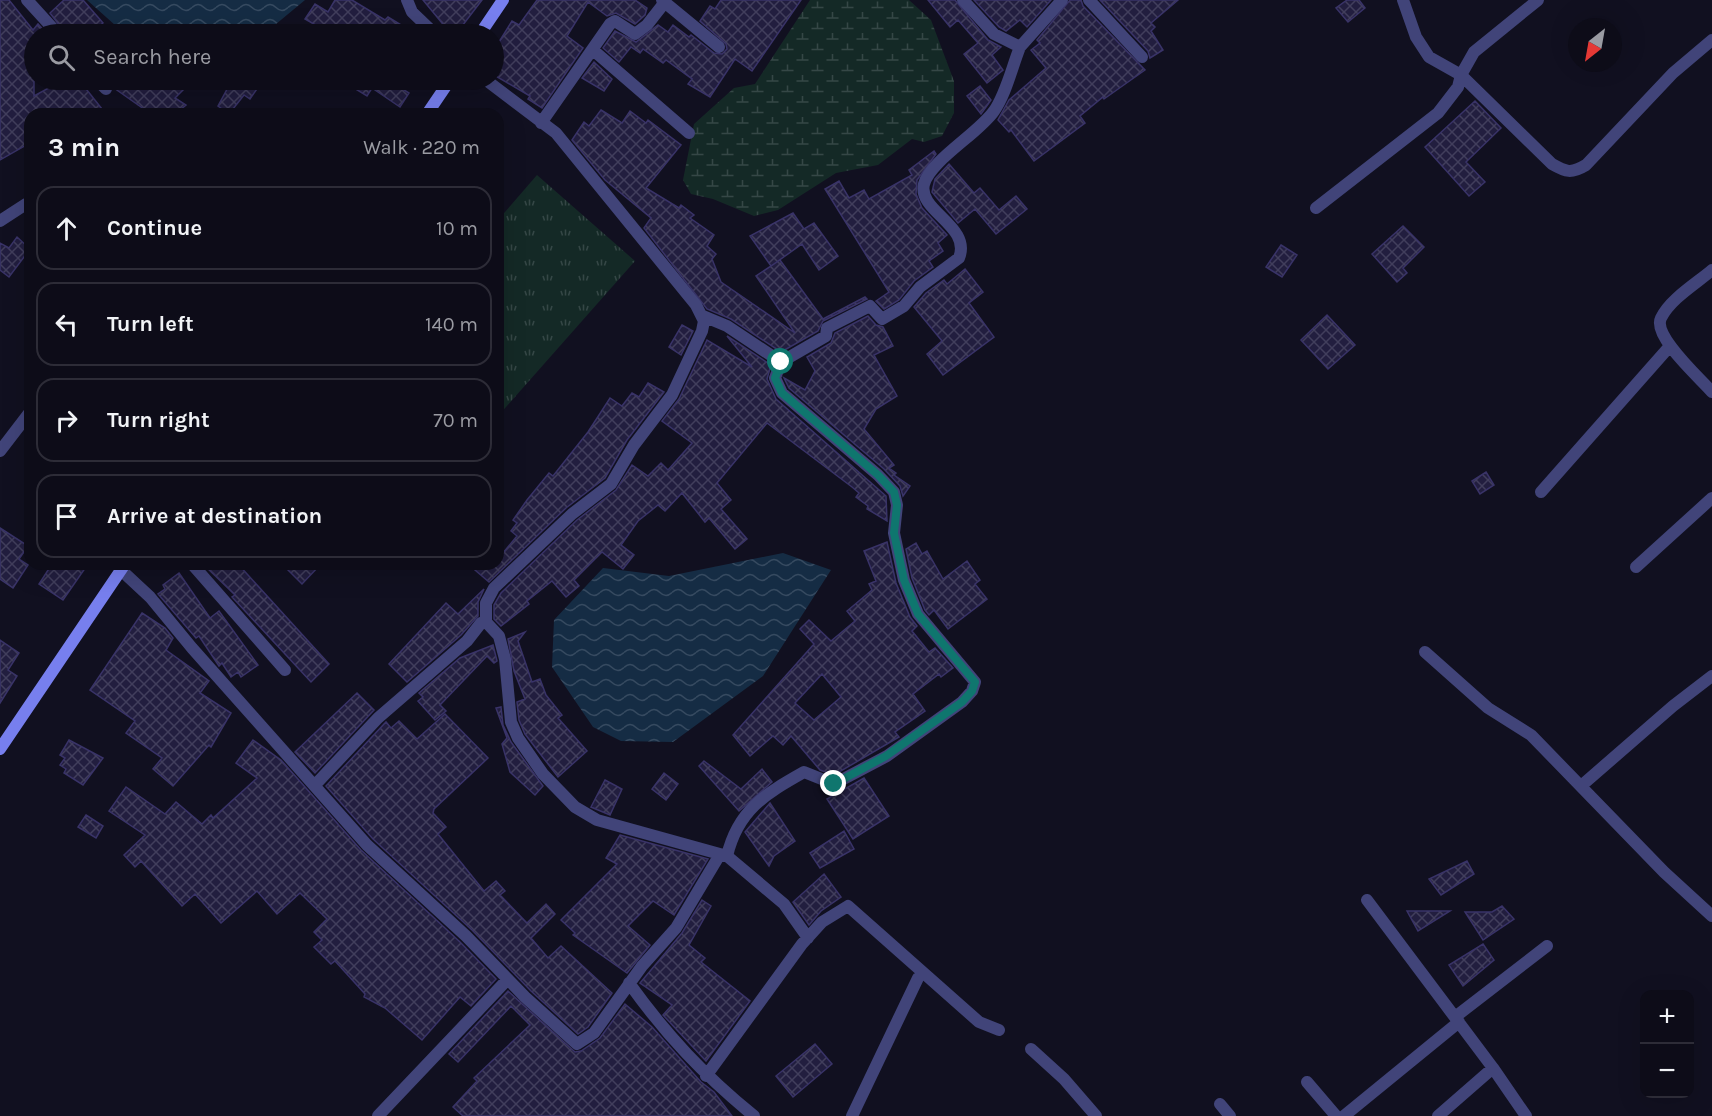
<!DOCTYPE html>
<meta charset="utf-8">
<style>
:root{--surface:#0d0c18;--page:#1b1a25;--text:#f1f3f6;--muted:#9a9ba2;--line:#2d2c37}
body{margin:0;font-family:Karla,sans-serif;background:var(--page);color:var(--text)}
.controls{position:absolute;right:18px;bottom:18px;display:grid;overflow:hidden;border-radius:12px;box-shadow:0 6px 24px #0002}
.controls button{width:54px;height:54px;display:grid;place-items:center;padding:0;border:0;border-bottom:2px solid var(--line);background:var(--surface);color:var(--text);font:30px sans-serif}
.compass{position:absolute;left:1568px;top:18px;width:54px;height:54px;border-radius:50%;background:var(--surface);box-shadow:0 6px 24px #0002;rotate:211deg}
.stop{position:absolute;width:18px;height:18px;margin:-14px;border:4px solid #0f766e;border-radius:50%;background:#fff}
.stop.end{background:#0f766e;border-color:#fff;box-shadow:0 2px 6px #0008}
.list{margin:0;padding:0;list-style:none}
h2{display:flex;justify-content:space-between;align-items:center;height:78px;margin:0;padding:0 24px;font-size:26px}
h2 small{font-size:20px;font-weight:400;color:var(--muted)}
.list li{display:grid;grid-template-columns:39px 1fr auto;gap:18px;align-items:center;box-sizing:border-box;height:84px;margin:0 12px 12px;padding:0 12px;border:2px solid var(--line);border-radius:18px}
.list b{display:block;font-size:22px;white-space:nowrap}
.list em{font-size:20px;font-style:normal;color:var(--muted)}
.icon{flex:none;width:33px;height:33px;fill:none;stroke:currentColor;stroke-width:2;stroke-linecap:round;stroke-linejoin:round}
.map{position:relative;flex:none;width:1712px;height:1116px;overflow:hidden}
.search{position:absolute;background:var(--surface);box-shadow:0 6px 24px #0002;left:24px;top:24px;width:480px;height:66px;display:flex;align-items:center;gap:15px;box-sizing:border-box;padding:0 21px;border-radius:33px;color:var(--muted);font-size:22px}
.panel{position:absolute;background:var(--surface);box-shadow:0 6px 24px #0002;left:24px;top:108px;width:480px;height:462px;border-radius:18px}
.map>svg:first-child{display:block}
.grass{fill:url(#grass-tufts)}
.wetland{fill:url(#wetland-marsh)}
.water{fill:url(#water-waves)}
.building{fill:url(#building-cross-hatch);stroke:#393368;stroke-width:1.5;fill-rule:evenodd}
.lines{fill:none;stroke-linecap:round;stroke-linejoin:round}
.street{stroke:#414479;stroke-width:12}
.secondary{stroke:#777fee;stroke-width:12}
.route{stroke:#0f766e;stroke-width:8}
</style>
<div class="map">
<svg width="1712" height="1116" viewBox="0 0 1712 1116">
<defs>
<pattern id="grass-tufts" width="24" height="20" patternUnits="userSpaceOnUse" patternTransform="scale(1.5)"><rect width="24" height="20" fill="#142926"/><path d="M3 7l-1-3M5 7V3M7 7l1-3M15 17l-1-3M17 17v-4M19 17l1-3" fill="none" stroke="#354746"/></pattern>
<pattern id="wetland-marsh" width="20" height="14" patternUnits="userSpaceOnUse" patternTransform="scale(1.5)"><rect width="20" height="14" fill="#142926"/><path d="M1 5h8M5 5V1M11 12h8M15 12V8" fill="none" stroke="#354746"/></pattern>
<pattern id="water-waves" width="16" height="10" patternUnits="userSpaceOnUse" patternTransform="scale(1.5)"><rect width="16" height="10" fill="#152c44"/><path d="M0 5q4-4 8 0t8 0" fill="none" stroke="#364a60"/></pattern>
<pattern id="building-cross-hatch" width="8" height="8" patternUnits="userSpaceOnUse" patternTransform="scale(1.5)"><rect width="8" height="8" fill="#221e3f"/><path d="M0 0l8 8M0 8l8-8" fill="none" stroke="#413e5c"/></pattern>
</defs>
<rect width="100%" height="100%" fill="#111020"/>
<!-- grass -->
<path class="grass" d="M537,175l98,86 -137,155v-196z"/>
<!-- wetland -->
<path class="wetland" d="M810,0h99l22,20 23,61v32l-12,23 -18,6 -12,-3 -34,26 -42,8 -58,37 -24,6 -41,-17 -22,-5 -8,-14 11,-56 40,-36 21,-4z"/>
<!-- water -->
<path class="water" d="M87,0h218l-41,34h-139z
M783,553l48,17 -68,106 -90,66 -52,-1 -28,-14 -41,-60 2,-47 49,-52 66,8z"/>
<!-- building -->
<path class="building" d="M0,0h9l24,30 5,-6 9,10h-13v62l22,-12 2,4 11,-8h10l27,34h-76v11l-4,3 4,15 -30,17z
M64,0h19l20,23 -6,5 6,6h-37l-16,-21z
M335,0h17l33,20 3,-3 28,17h-85l-26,-15 10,-15 13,8z
M423,0h59l-26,34h-5z
M537,0h98l12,8 -2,7 -10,9 -19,-11 -9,3 -19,-14 -21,34 16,12 -41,60 -14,-9 2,-3 -36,-21v-25l18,-29 7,4z
M721,0h80l-49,71 -17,-12 -25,38 -22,-13 4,-5 -26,-19 -3,3 -20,-14 -3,4 -9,-6 -12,15 -16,-14 12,-17 21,11 22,-17 10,7 5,-7 16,12 2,-2 23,18 8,1 5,-5 -1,-5 -26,-23 10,-15 5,3z
M928,0h27l33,40 13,7 -9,8 11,15 -16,13 -23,-29 14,-11 -20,-23 -8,7z
M974,0h77l-24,27 -7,-7 -14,11 -7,-4z
M1070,0h11l2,6 62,64 -41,29 -1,-2 -23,19 5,7 -51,38 -23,-31 -2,2 -11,-12 11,-20 37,-32 -15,-18 9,-7 -3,-3z
M1100,0h78l-27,23 4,4 -4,4 12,19 -13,8 -2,-7z
M1347,0h12l6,8 -17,14 -12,-14z
M594,62l18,17 -8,12 -22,-13z
M108,80h66l10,9 -9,9 11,7 -11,9h-24l-37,-26z
M232,80h31l-13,19 -6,-4 -15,19 -11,-8z
M341,80h47l21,13 -9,14 -28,-19 -5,8z
M980,86l11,14 -10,14 -14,-18z
M1475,101l26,27 -35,34 19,20 -16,14 -44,-49z
M601,110l21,13 8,-12 16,12 2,-3 33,25 -35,43 33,20 2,-3 13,10 -4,3 24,17 -7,11 9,8 -4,5 9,23 74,51 -39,-57 24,-16 43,59 42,-22 2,2 -44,22 -5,10 -37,21 -50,-33 -24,-10 -63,-81 7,-10 -46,-38 -33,-40 12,-18 5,4z
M934,151l2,3 -19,26 -1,14 6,14 25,27 -9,8 5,8 -14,10 4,6 -19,14 -15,19 -15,9 -8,-8 13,-9 -64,-103 14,-8 10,17 15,-8 5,9 43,-24 -3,-5z
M949,164l25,29 6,-5 19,22 17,-14 11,13 -31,25 -21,-25 -17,14 -26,-31 3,-13z
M793,213l11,16 10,-6 24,33 -19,14 -17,-26 -31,22 -21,-30z
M1403,226l21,21 -21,21 4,5 -10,9 -25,-28z
M17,237l13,12 -21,28 -9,-7v-27l9,5z
M1281,245l16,10 -15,22 -16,-10z
M965,269l18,23 -14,11 25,34 -51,38 -16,-21 15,-13 -28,-34 12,-14 18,-13 3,4z
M1327,315l28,30 -27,24 -27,-29z
M868,316l8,9 7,2 10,19 -19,9 23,41 -21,13 -12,20 30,36 -5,3 7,5 -2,2 16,11 -7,10 -3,-10 -16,-17 -95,-81 -5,-10 21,12 10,-19 -8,-14 24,-14 4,-10z
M682,325l11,6 -12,24 -12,-8z
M727,336l44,29 -4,14 9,20 110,97 1,25 -20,-12 1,-3 -12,-9 3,-4 -7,-6 -85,-64 -50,60 14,17 -10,9 26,30 -12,10 -26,-31 -4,4 -23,-29 -17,18 -7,-6 -20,16 -17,24 13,10 -11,14 -21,-17 -28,28 5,6 -13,11 -14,-16 -25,20 2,3 -28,22 -7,-7v-14l7,-12 76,-73 39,-30 16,-25 16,11 13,-13 7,7 24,-27 -30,-22 17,-22 28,-59 45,27z
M648,383l16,9 -37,48 -22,38 -39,30 -77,74 -21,-18h30v-5l19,-23 -6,-5 6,-8 -4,-3 14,-20 22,-27 4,3 35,-44 22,-34 12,8 10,-13 7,4z
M1486,472l8,13 -14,9 -8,-13z
M0,528l28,18 -9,13 9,6 -15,23 -13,-9z
M887,542l9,41 14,34 7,9 -5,5 17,21 6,-4 18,20 -12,9 -2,-3 -26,20 12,17 -30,21 4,5 -65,38 -14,-5 -29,-34 -8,9 -10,-9 -23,20 -17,-21 81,-91 -14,-15 9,-9 22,21 24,-20 -8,-10 25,-21 -3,-6 7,-3 -12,-30zM822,674l19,23 -27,23 -19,-17z
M916,543l6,11 5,-3 16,28 24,-18 13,19 -5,4 12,15 -39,30 -14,-19 -5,5 -4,-5 -13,-32 -6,-29z
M52,564h36l-25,36 -24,-16z
M203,564h35l91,100 -18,18 -79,-85 3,-2z
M282,564h39l-19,20z
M179,573l31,45 9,-7 39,54 -17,12 -3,-5 -7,5 -9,-14 -3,3 -20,-30 -3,2 -38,-44 7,-5 -2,-4z
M484,589l-6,13v14l-17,19 -54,47 -18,-18 57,-61 12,11z
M142,613l23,15 8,10 -7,12 43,31 -9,12 31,20 -20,34 -2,-2 -36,41 -20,-17 9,-11 -36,-25 9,-12 -45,-31z
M525,632l-7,9 14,41 8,-3 6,16 16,20 -4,3 29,33 -29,26 -33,-43 -6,-14 -2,-18 8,-3 -11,-28 -6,-32z
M0,640l19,13 -11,17 9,6 -17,27z
M493,645l4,16 -3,2 -7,-7 -47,49 6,6 -11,9 -17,-19 5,-4 -4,-4 41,-35z
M357,693l17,17 -59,63 -20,-21z
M501,707l2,18 8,17 32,44 -8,9 -25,-23 -8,-28 5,-6 -11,-30z
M445,714l43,44 -54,51 -1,4 13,14 -8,7 46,57 12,-10 9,10 -5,4 27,28 19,-19 9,10 -24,24 17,20 13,-12 51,47 -24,34 -10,7 -47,-43 -59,-61 -99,-91 -47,-53 60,-64 5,6 8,-7 18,18z
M69,740l34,18 -20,27 -19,-12 2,-4 -6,-4 5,-7 -5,-3z
M253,740l28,20 80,90 99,92 36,37 -25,27 -11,-9 -38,43 -37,-32 -21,-11 1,-3 -30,-33 -4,3 -17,-17 8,-7 -8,-8 13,-13 -27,-26 -23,21 -20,-23 -36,32 -26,-29 -13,12 -41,-45 -6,6 -11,-12 21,-20 -36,-24 17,-24 39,27 11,-12 26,22 9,-9 2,3 44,-40 -21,-15z
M704,761l37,28 21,-20 10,13 -33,29 -40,-45z
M664,773l14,11 -12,16 -14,-11z
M864,778l25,38 -36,23 -26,-40z
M605,780l17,9 -12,26 -19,-8z
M770,803l25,38 -21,15 -5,10 -24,-34z
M86,815l17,11 -7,12 -18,-11z
M844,831l10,18 -34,19 -10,-15z
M620,835l88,24 -34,56 -21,-14 -25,25 22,19 -23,28 -54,-38 2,-2 -14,-13 56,-56 -11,-6z
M1467,861l7,13 -33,21 -12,-16z
M824,874l17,23 -20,14 -12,14 -16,-23z
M702,900l9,6 -22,39 16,13 -4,4 49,39 -44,60 -43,-46 9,-10 -32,-22 42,-50z
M1502,906l12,13 -31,21 -18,-28h27z
M1407,911h43l-32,20z
M1483,944l11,16 -31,26 -14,-21z
M508,991l67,61 6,-1 19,-13 25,-34 27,23 49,55 13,10 18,24h-269l-10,-9 24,-26 -3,-3 56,-53 -19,-19 -53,56 -9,-8z
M815,1044l17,20 -39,33 -17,-21z"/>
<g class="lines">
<!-- street -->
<path class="street" d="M27,0l31,34
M407,0l5,12 23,22
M662,0l57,47
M963,0l31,34 26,13 42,-47
M1089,0l53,57
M1403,0l13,37 13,20 32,18 91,89c14,8 19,10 34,1l87,-92 39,-33
M593,50l96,83
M97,80l9,9
M541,123l69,-99 5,-3 20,13 12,-9 18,-23
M1316,208l122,-95 20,-26 3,-12 13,-23 64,-52
M0,221l26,-17 4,2
M1712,270c-15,13 -42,29 -51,48 -9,18 39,60 51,74
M703,316l24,10 54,36 45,-26 1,-8 43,-22 12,13 22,-13 16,-19 39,-29c13,-32 -42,-47 -35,-74 7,-24 55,-51 70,-73 12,-17 18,-44 26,-64
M0,451l30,-39
M1541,492l129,-146
M192,564l93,106
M1636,567l76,-69
M121,570l29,27 42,51 175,197 99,91 59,61 52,47 17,-11 48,-67 34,-38 43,-72h8c11,-46 38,-62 77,-84l30,12 53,-28 75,-54 10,-11 3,-9 -57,-68 -14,-34 -10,-47 3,-28 -3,-13 -16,-17 -96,-82 -7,-15 6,-16
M486,622v-19l8,-15 78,-74 39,-30 23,-39 38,-50 30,-64 2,-10 -8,-16 -140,-172 -70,-53
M1425,652l63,56 43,27 133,137 48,44
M315,785l63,-67 89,-77 14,-18 5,-1 13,14 6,23 6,63 7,16 25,36 32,33 22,13 130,36 57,48 24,34
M1581,786l92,-80 39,-30
M1367,900l126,168 33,48
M629,983c38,53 75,92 125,133
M1455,1017l92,-71
M1031,1049l33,30 32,37
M706,1076l96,-132 20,-22 26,-16 131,116 20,8
M1307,1082l29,34
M1220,1104l10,12
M378,1116l130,-137
M852,1116l66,-138
M1344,1116l115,-94
M1438,1116l55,-48"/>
<!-- secondary -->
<path class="secondary" d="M480,34l23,-34
M427,114l23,-34
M0,749l125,-185"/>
</g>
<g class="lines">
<!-- route -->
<path class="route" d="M781,362l-6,16 7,15 96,82 16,17 3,13 -3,28 10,47 14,34 57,68 -3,9 -10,11 -76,54 -52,28"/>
</g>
</svg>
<div class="controls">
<button>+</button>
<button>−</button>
</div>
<svg class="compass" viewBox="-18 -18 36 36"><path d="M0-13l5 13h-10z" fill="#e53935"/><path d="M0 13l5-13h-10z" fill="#9a9ba2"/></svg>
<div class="stop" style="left:781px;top:362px"></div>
<div class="stop end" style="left:834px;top:784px"></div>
<div class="search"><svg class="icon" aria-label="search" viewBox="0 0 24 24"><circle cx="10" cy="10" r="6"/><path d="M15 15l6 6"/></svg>Search here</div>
<section class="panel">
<h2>3 min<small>Walk · 220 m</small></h2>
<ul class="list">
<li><svg class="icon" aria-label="ahead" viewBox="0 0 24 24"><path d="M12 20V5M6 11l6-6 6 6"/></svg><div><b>Continue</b></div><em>10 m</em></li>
<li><svg class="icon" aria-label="left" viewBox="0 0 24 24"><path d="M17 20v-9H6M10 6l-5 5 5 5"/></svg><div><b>Turn left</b></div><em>140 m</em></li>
<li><svg class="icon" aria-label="right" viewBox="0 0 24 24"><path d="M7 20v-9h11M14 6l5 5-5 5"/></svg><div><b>Turn right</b></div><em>70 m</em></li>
<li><svg class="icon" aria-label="arrive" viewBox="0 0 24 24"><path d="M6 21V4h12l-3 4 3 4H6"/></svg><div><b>Arrive at destination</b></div></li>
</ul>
</section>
</div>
